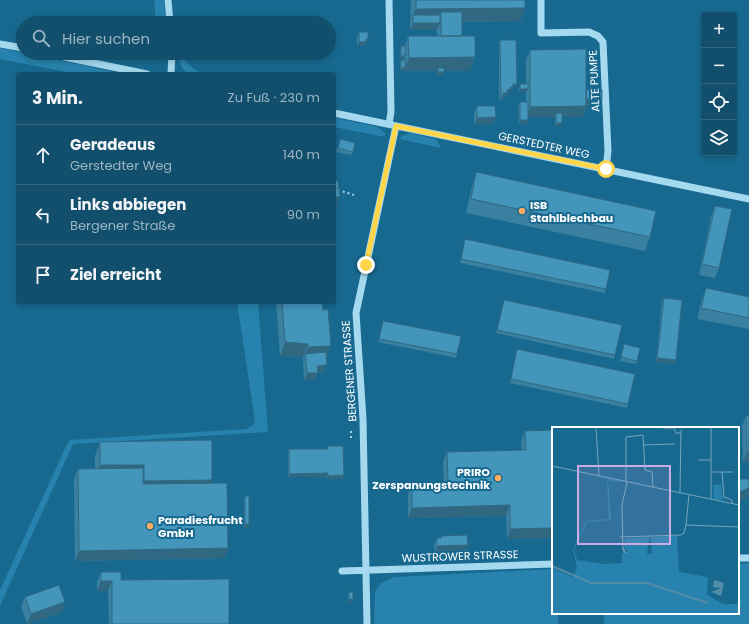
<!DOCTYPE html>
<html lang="de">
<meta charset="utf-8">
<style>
:root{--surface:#124f6c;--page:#1b5672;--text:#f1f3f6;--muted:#9cb5c2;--line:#31667f}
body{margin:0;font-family:Poppins,sans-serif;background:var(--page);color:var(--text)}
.controls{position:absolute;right:12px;top:12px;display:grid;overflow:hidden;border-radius:4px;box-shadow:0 2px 6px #0003}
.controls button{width:36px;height:36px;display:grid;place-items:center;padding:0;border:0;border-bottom:1px solid var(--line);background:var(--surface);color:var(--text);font:20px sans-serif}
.stop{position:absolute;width:12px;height:12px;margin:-9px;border:3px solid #ffd54a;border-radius:50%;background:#fff}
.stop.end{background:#ffd54a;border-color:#fff;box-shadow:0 1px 4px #0008}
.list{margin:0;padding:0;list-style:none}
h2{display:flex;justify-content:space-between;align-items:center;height:52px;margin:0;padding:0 16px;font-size:17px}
h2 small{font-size:13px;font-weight:400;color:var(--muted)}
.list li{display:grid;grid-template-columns:26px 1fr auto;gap:12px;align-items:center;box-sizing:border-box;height:60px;padding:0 16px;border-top:1px solid var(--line)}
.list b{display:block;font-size:15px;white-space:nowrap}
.list p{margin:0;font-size:13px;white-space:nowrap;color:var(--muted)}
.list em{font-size:13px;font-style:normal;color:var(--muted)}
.icon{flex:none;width:22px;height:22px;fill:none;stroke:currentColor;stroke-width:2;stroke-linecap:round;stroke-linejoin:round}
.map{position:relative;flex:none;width:749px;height:624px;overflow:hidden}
.search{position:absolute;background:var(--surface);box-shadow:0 2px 6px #0003;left:16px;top:16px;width:320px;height:44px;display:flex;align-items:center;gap:10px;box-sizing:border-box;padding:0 14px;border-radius:22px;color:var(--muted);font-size:15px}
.panel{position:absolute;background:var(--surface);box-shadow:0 2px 6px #0003;left:16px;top:72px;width:320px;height:232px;border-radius:4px}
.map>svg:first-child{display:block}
.green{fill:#2783ad}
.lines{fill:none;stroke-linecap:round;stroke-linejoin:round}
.path{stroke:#a5d9ef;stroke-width:2;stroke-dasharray:2 3;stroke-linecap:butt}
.minor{stroke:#a5d9ef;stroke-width:7}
.wall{fill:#3a80a0}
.shaded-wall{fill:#306882}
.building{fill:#4495ba;stroke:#306882}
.route{stroke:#ffd54a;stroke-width:5}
.poi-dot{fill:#ffad64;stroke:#186990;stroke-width:1.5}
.labels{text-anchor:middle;stroke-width:4;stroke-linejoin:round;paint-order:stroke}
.street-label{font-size:11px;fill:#fff;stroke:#186990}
.poi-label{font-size:11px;font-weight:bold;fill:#fff;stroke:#186990;text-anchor:start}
.inset-river{fill:none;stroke:#538ca6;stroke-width:2}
.inset-road{fill:none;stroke:#74a5bc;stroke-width:1}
.view{fill:#caabe5;fill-opacity:0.15;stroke:#caabe5;stroke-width:2}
.inset-edge{fill:none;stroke:#fff;stroke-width:2}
</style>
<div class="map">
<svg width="749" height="624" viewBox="0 0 749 624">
<rect width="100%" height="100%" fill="#186990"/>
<!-- green -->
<path class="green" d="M154,0h10l1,23h-9z
M0,48l124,26h-47l-77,-15z
M177,53h6c4,13 11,18 25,21 -22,0 -25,2 -31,-21z
M334,118l41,8 7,4 3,3v4l-51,-10z
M410,133l26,6 5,9 -42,-9 3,-3z
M237,302h21l10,130 -195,12 -73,162v-16l68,-148 2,-2 176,-11 7,-4 2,-4z
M749,563v61h-145v-11h134v-49z
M553,569v44h5v11h-184l1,-32 6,-9 13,-6z"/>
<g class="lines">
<!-- path -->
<path class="path" d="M338,190l16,5
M351,438v-6l4,-1"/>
<!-- minor -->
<path class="minor" d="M168,0l2,23
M541,0v33l48,-1 9,4 5,6 5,109 -2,18
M0,44l23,4
M45,53l102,21
M171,74l1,-21
M334,113l415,86
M389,124l2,-12 -2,-112
M738,558h11
M342,571l211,-7
M367,624l-4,-205 -7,-106 40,-187"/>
</g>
<!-- wall -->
<path class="wall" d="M411,0h114v8l-5,13 -58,1v14l13,21 -5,14h-26l-1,4h-6v-4h-37v-8l1,-3h3v-1h-4v-9l1,-4h4l3,-10h29v-7l-27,1z
M359,32l8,11h-1l-1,3h-8v-10z
M500,40l15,47h-2l-1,3h-2l-1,4h-2l-1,3h-3l-1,3h-3v-57z
M530,50l56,40 13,16h-13l-3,11h-21l-1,9h-6v-9h-27l-1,7h-8l-1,-18 2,-4h6v-10h-7v-4l1,-4h6v-24z
M477,106l16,18h-19v-11z
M340,139l13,13 -2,3 -15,-3z
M476,172l174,65 -5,14 -179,-38 6,-27z
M715,206l4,62 -4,10 -16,-3 12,-59z
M465,239l141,50 -1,4 -145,-30z
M706,288l43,9v32l-52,-10 5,-21z
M664,298l10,66 -18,-2 6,-61z
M504,300l111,55 -1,4 -118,-26z
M276,302h46l5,63 -3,7h-6l-3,8h-11l-1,-23 -23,-1z
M383,321l74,33 -1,4 -78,-16z
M347,342l3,4 -1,2 1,44h-4l-1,-13 1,-4 -1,-23 1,-2v-4z
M624,344l13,17 -1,3 -16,-3z
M517,349l111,55 -1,4 -117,-25z
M746,416l3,46h-6l-1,-36z
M553,430v108l-46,1 -1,-23 -98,2v-24l4,-10 32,-1 -1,-21 4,-10 75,-2 -1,-9 4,-10z
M100,442l111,41 17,65 -3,10 -150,3 -1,-82 4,-10h17v-13z
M328,446l16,29 -2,4h-15v-2h-39v-24l1,-4h38z
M738,479l11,16h-1l-1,2 -9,5z
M245,496l4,28 -1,4h-4v-28z
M437,538l28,14 -30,1 -1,-8z
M101,572l20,8 108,44h-120l-1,-33h-11v-9z
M349,592l4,7 -1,3h-4v-6z
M25,597l40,5 -3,10 -35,12 -6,-17z"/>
<!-- shaded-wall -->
<path class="shaded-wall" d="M525,8l-5,13 -79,1v-10l-4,10 -24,-7 3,-6z
M413,23h27l-3,7h-27z
M366,39h2l-1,4h-1l-1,3h-8l2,-4z
M401,56h4l-1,3h-4z
M475,57l-5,14h-32v-3l-1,3h-37l1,-3h4l4,-10z
M438,72h6l-1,3h-6z
M513,84h4l-2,3h-2l-1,3h-2l-1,4h-2l-1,3h-3l-1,3h-3l2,-3z
M520,89h8l-2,3h-7z
M585,99h17l-3,7h-16z
M586,106l-3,11h-27v-4l-1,4h-28l3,-10z
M496,117l-3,7h-19l3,-6z
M520,120h8l-1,4h-8z
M556,123h6l-1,3h-6z
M334,197h6l-5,13h-1z
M285,342l23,2 -5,13 -23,-1z
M331,346l-5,13 -21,-5 3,-7z
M347,346h3l-1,4h-3z
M657,358l19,2 -2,4 -18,-2z
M327,365l-3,7 -9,1 2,-7z
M307,373h11l-3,7h-11z
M351,388l-1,4h-4l1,-3z
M747,452h2v10h-6z
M100,465h44l-5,13 -44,1z
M328,473l-1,4h-39l1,-3z
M344,475l-2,4h-15l1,-3z
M212,480l-5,14 -68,1 5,-14z
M749,488v7h-1l-1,2 -9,5v-4l2,-6z
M510,505l-4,11 -98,2 4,-10z
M245,524h4l-1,4h-4z
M553,528v10l-46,1 3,-10z
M468,545l-3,7 -30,1 2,-7z
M228,548l-3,10 -150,3 4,-10z
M101,581h11l-4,10h-11z
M349,599h4l-1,3h-4z
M65,602l-3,10 -35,12 4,-10z"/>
<!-- building -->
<path class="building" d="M416,0h109v8l-109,1z
M441,12h21v24h-21z
M413,15h27v8h-27z
M359,32h9v7h-2v3h-7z
M408,36h67v21l-66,1z
M500,40h16l1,44h-4v3h-3v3h-3v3h-4v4h-2z
M401,46h4v10h-4z
M586,49v57l-56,1v-57z
M401,60h4v8h-4z
M438,68h6v4h-6z
M520,84h8v5h-8z
M586,90h16v9h-16z
M520,102h8v18h-8z
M477,106h18l1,11 -19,1z
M556,113h6v10h-6z
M340,139l15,4 -2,9 -15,-4z
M476,172l180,39 -6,26 -179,-38z
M338,180l2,17h-6v-16z
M715,206l17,3 -13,59 -17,-4z
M465,239l145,31 -4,19 -145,-30z
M706,288l43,9v21l-48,-10z
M664,298l18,2 -6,60 -19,-2z
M504,300l118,25 -7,30 -118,-25z
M282,302h40l1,8 5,-1 3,37 -23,1v-3l-23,-2z
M383,321l78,15 -4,18 -78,-15z
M347,342h3v4h-3z
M624,344l16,4 -3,13 -16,-4z
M350,348l1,40 -4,1 -1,-14h2l-2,-26z
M517,349l118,25 -7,30 -117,-25z
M326,352l1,13 -10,1 1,7h-11l-2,-19z
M746,416h3v36h-2z
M553,430v98l-43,1v-24l-98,3v-24l36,-1 -1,-31 79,-2 -1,-19z
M212,440v40l-68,1v-16h-44v-23z
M328,446h15l1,29 -16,1v-3l-39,1v-25h39z
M143,468v16l84,-1 1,65 -149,3 -1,-82z
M738,479h11v9l-9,4 -2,-6z
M245,496h4v28h-4z
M467,535l1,10 -31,1v-8h4l1,-2z
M101,572h20v8l108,-1v45h-117v-43h-11z
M59,585l6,17 -34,12 -6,-17z
M349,592h4v7h-4z"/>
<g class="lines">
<!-- route -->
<path class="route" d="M366,265l30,-139 210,43"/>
</g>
<!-- markers -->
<g class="poi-dot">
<circle cx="522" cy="211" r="4"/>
<circle cx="498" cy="478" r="4"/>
<circle cx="150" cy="526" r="4"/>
</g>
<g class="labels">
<!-- street labels -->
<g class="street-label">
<text transform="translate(594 81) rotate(-93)" y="4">ALTE PUMPE</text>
<text transform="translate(544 145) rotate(12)" y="4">GERSTEDTER WEG</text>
<text transform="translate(349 371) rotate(-94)" y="4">BERGENER STRASSE</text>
<text transform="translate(460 556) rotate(-2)" y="4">WUSTROWER STRASSE</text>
</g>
<!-- poi labels -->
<g class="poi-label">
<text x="530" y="209">ISB<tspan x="530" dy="13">Stahlblechbau</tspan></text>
<text x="490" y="476" text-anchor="end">PRIRO<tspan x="490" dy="13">Zerspanungstechnik</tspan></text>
<text x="158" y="524">Paradiesfrucht<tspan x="158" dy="13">GmbH</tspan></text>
</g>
</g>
<!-- overview -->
<g transform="translate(552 427)">
<rect width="187" height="187" fill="#186990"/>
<path d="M55,51l18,5 -17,-3 3,40 -24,2 -13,27 3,11 26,4 19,-1v-10l6,-1 -4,-5 1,-8 24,-2 -2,17h5l-1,-17 26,-1 2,36 29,5 -1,18 16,9h16v10h-187v-46l21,9 4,-9 -4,-19 13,-28 23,-2zM161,58h8l2,15 -9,-1z" fill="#2783ad"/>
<path d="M162,153l10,3 -3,13 -10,-4 10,-4 -8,-1z" fill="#538ca6"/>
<path class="inset-river" d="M0,139l39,17h56l61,20"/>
<path class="inset-road" d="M44,0l3,49M159,0v72M111,1h11l2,5h5M92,18l31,-1M146,33h13M0,39l187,39M159,45h22M170,45l2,25 8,3v4M74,55v-45l17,-2 2,35 7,2 1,15M128,66l1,-63M137,68l-3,30 53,2M68,110l61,-2 3,-2 2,-8M71,121l3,5 -3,-2 -1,-46 5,-23"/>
<path class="view" d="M26,39h92v78h-92z"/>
<rect width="187" height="187" class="inset-edge"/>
</g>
</svg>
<div class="controls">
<button>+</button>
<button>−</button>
<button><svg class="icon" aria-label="locate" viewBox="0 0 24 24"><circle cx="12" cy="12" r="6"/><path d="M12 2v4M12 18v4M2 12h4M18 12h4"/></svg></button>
<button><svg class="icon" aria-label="layers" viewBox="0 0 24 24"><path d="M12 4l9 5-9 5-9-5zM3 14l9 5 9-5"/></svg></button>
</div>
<div class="stop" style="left:606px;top:169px"></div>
<div class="stop end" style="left:366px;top:265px"></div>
<div class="search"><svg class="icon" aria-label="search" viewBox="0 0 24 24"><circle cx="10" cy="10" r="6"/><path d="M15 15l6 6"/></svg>Hier suchen</div>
<section class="panel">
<h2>3 Min.<small>Zu Fuß · 230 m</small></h2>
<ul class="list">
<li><svg class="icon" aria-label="ahead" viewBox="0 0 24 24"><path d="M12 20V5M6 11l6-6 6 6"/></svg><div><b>Geradeaus</b><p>Gerstedter Weg</p></div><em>140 m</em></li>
<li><svg class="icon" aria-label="left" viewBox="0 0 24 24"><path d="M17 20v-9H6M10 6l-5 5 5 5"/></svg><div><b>Links abbiegen</b><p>Bergener Straße</p></div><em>90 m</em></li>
<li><svg class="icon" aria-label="arrive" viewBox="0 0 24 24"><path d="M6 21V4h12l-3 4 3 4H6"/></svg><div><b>Ziel erreicht</b></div></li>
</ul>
</section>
</div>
